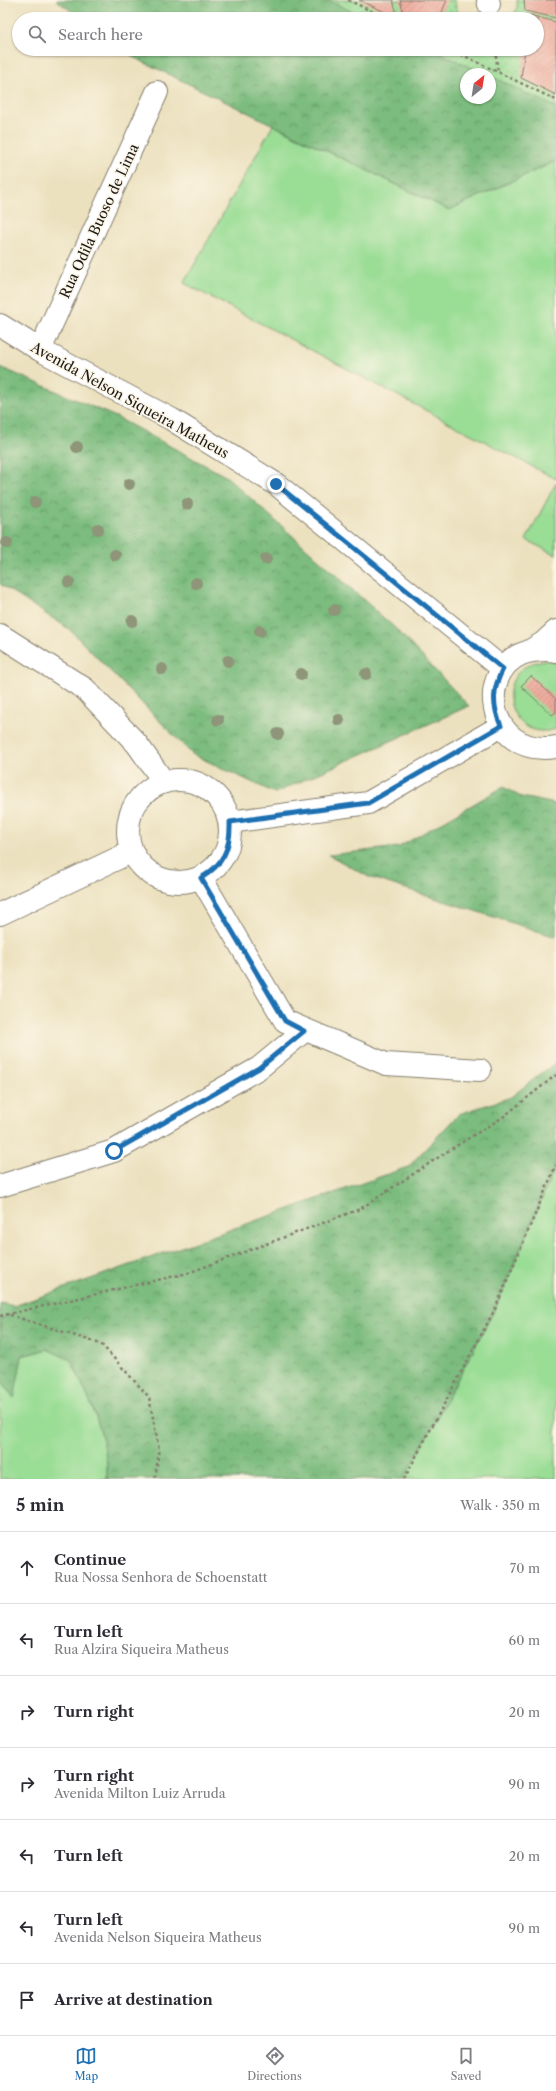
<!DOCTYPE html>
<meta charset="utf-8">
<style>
:root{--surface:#fff;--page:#f2f2f3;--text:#2b2b33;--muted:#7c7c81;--line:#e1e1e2;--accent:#1f6fb2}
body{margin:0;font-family:"Libre Caslon Text",serif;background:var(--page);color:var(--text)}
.compass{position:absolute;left:460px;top:68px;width:36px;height:36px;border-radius:50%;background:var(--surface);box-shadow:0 1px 3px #0004;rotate:30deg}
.stop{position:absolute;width:12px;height:12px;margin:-9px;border:3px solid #1f6fb2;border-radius:50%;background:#fff}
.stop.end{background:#1f6fb2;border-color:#fff;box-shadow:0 1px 4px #0008}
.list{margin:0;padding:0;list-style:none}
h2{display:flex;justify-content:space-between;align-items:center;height:52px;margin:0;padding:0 16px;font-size:17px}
h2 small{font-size:13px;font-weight:400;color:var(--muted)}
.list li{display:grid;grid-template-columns:26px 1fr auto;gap:12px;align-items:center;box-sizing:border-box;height:72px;padding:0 16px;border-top:1px solid var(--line)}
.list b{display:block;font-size:15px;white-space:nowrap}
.list p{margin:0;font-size:13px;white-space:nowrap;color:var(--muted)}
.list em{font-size:13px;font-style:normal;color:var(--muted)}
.icon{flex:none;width:22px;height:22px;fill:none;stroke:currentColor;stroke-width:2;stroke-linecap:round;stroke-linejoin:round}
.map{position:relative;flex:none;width:556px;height:1479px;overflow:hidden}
.search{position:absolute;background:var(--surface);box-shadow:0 1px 3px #0004;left:12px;right:12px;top:12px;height:44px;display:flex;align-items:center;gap:10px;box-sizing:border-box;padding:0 14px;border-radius:22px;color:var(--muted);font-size:15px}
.sheet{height:556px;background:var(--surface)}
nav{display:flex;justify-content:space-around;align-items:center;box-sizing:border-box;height:56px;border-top:1px solid var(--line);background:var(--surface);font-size:11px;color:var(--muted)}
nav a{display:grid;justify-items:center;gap:2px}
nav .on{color:var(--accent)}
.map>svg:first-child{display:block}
.grass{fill:#9add95;stroke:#5b7c58}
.forest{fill:url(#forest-crowns);stroke:#4c6c4d}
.garden{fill:url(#garden-dots);stroke:#5b7c58}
.building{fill:url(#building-hatch)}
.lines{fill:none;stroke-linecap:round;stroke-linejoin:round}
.minor-casing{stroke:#847e6e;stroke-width:24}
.path{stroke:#847e6e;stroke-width:2.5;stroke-dasharray:3 3;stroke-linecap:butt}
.minor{stroke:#fff;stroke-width:22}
.tree{fill:#8e9579}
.route{stroke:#1f6fb2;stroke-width:5}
.labels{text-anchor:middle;stroke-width:3;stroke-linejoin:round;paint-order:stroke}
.street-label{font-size:14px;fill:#1c1c1c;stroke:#fcf5e5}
</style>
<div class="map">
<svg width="556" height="1479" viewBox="0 0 556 1479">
<defs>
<pattern id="forest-crowns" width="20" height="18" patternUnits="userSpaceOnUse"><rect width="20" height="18" fill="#7bbc7e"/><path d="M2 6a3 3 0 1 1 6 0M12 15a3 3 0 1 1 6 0" fill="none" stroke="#649866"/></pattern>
<pattern id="garden-dots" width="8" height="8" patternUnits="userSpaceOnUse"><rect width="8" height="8" fill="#9add95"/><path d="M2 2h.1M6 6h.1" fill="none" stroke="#84bd80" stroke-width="1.8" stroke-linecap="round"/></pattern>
<pattern id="building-hatch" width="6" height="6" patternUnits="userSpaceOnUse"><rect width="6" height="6" fill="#eda99b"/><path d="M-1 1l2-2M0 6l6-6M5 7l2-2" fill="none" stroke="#cb9185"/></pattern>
</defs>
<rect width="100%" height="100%" fill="#fcf5e5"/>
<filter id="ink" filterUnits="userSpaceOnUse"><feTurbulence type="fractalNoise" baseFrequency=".025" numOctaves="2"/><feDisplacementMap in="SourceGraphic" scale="8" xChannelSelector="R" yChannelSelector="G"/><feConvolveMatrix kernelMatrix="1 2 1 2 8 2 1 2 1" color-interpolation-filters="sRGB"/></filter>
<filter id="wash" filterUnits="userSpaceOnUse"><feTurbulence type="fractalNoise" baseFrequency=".012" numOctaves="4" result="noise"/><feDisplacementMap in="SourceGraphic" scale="16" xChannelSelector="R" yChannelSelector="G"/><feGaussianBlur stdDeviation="0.9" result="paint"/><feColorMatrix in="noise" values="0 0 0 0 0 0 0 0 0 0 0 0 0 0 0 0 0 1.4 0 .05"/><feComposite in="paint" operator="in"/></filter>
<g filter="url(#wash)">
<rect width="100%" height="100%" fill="#ece1bf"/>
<!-- grass -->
<path class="grass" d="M273,125l176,85 107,-49v318l-372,-196z
M556,483v72l-30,-15z
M548,660l8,2v67c-50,16 -69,-65 -8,-69z
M556,1165v314h-152l91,-170z
M47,1349l24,11c17,38 38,77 36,119h-107v-101l14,20 8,-42z"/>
<!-- forest -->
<path class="forest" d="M56,0h272l40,19h-286z
M123,49h309l53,25h-19v24h24v-22l66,31v54l-107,49 -314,-152z
M0,367l116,50 111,60 169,152 73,77 -194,87 -83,-39 -123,-125 -69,-45z
M503,787l18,10 35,7v133l-187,-60 -40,-22 70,-8z
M556,1062v103l-61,144 -91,170h-297c2,-42 -19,-82 -36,-119l-24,-11 -25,7 -8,42 -14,-20v-75l14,3 394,-139 51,-53 52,-17z"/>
<!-- garden -->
<path class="garden" d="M328,0h127l1,8 6,11h-94z
M517,0h39v107l-66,-31v-2h-5l-53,-25h105v-30h-25l5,-11z"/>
<g id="blocks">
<!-- building -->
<path class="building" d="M359,0h34l5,18z
M400,0h47l-8,19h-34z
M524,0h32v18l-31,-7z
M530,15l26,7v73l-35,-17 4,-29h12v-30h-7z
M531,676l25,23v13l-4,3 -31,-29z"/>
</g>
</g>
<g filter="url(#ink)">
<use href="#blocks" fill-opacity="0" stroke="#847e6e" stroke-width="1"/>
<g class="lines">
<!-- minor casing -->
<g class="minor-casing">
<path id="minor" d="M488,0l1,4
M0,325l40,25 131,69 105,65 227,185
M40,350l117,-258
M0,635l85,54 52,55 27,38
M556,651c-8,-2 -16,-1 -24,0 -60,11 -47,108 24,96
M528,652l15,-9 13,-12
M128 831a51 51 0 1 1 102 0a51 51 0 1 1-102 0Z
M230,822l138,-19 133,-77
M201,878l84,143 101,43 94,6
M0,914l131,-62
M0,1186l114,-35 145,-83 45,-37"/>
</g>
<!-- path -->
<path class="path" d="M348,0l40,19
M450,49l106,51
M495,49l3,23
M10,1315l91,29 48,53 10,53 -4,29
M0,1316l188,-43 172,-64 88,-58 55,-34 53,-42
M404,1479l91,-170 61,-144"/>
<!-- minor -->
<use href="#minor" class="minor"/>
</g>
<!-- trees -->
<g class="tree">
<circle cx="77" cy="447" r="6"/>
<circle cx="129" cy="484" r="6"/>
<circle cx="35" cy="502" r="6"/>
<circle cx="187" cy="504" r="6"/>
<circle cx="98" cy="529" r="6"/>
<circle cx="7" cy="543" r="6"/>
<circle cx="115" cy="555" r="6"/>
<circle cx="266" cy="559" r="6"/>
<circle cx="69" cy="582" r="6"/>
<circle cx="196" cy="583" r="6"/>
<circle cx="334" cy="610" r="6"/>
<circle cx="132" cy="621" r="6"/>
<circle cx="260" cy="631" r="6"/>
<circle cx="228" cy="661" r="6"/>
<circle cx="162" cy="669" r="6"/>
<circle cx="301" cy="674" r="6"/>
<circle cx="366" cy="674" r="6"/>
<circle cx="218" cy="720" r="6"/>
<circle cx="339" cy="720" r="6"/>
<circle cx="278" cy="734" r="6"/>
</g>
</g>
<g class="lines" filter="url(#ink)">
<!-- route -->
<path class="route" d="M114,1151l145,-83 45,-37 -19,-10 -84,-143c22,-13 30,-30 29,-56l138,-19 133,-77c-9,-21 -9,-37 2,-57l-227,-185"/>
</g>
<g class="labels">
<!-- street labels -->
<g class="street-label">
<text transform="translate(99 221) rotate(-65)" y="5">Rua Odila Buoso de Lima</text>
<text transform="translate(130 400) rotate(29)" y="5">Avenida Nelson Siqueira Matheus</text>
</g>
</g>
</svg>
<svg class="compass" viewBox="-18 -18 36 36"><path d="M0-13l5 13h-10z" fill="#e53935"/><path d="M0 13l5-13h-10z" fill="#7c7c81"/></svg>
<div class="stop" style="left:114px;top:1151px"></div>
<div class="stop end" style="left:276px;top:484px"></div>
<div class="search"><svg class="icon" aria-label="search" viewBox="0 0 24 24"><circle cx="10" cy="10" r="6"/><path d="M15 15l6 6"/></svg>Search here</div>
</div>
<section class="sheet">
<h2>5 min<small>Walk · 350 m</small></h2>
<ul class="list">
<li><svg class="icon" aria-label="ahead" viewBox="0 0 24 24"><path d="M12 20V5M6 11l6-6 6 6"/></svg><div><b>Continue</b><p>Rua Nossa Senhora de Schoenstatt</p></div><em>70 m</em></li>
<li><svg class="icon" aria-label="left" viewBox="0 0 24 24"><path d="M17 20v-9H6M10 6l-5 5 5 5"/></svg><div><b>Turn left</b><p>Rua Alzira Siqueira Matheus</p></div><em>60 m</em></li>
<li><svg class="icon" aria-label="right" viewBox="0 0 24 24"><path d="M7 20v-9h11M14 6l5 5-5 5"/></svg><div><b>Turn right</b></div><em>20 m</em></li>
<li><svg class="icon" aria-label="right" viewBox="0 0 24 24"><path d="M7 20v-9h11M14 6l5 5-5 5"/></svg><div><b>Turn right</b><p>Avenida Milton Luiz Arruda</p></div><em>90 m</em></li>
<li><svg class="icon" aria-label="left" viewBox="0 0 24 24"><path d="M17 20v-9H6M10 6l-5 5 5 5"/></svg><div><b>Turn left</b></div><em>20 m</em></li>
<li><svg class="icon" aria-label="left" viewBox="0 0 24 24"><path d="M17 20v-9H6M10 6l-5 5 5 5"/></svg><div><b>Turn left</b><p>Avenida Nelson Siqueira Matheus</p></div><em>90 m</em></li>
<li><svg class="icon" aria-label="arrive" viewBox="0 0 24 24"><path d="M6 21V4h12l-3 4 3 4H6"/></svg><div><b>Arrive at destination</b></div></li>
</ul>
</section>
<nav>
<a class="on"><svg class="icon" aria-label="map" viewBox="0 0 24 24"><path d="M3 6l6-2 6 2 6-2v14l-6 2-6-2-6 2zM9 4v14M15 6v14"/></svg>Map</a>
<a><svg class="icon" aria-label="directions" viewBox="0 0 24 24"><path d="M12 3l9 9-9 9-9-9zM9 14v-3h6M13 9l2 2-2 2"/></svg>Directions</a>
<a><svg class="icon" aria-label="saved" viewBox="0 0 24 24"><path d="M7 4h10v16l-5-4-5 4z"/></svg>Saved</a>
</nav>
